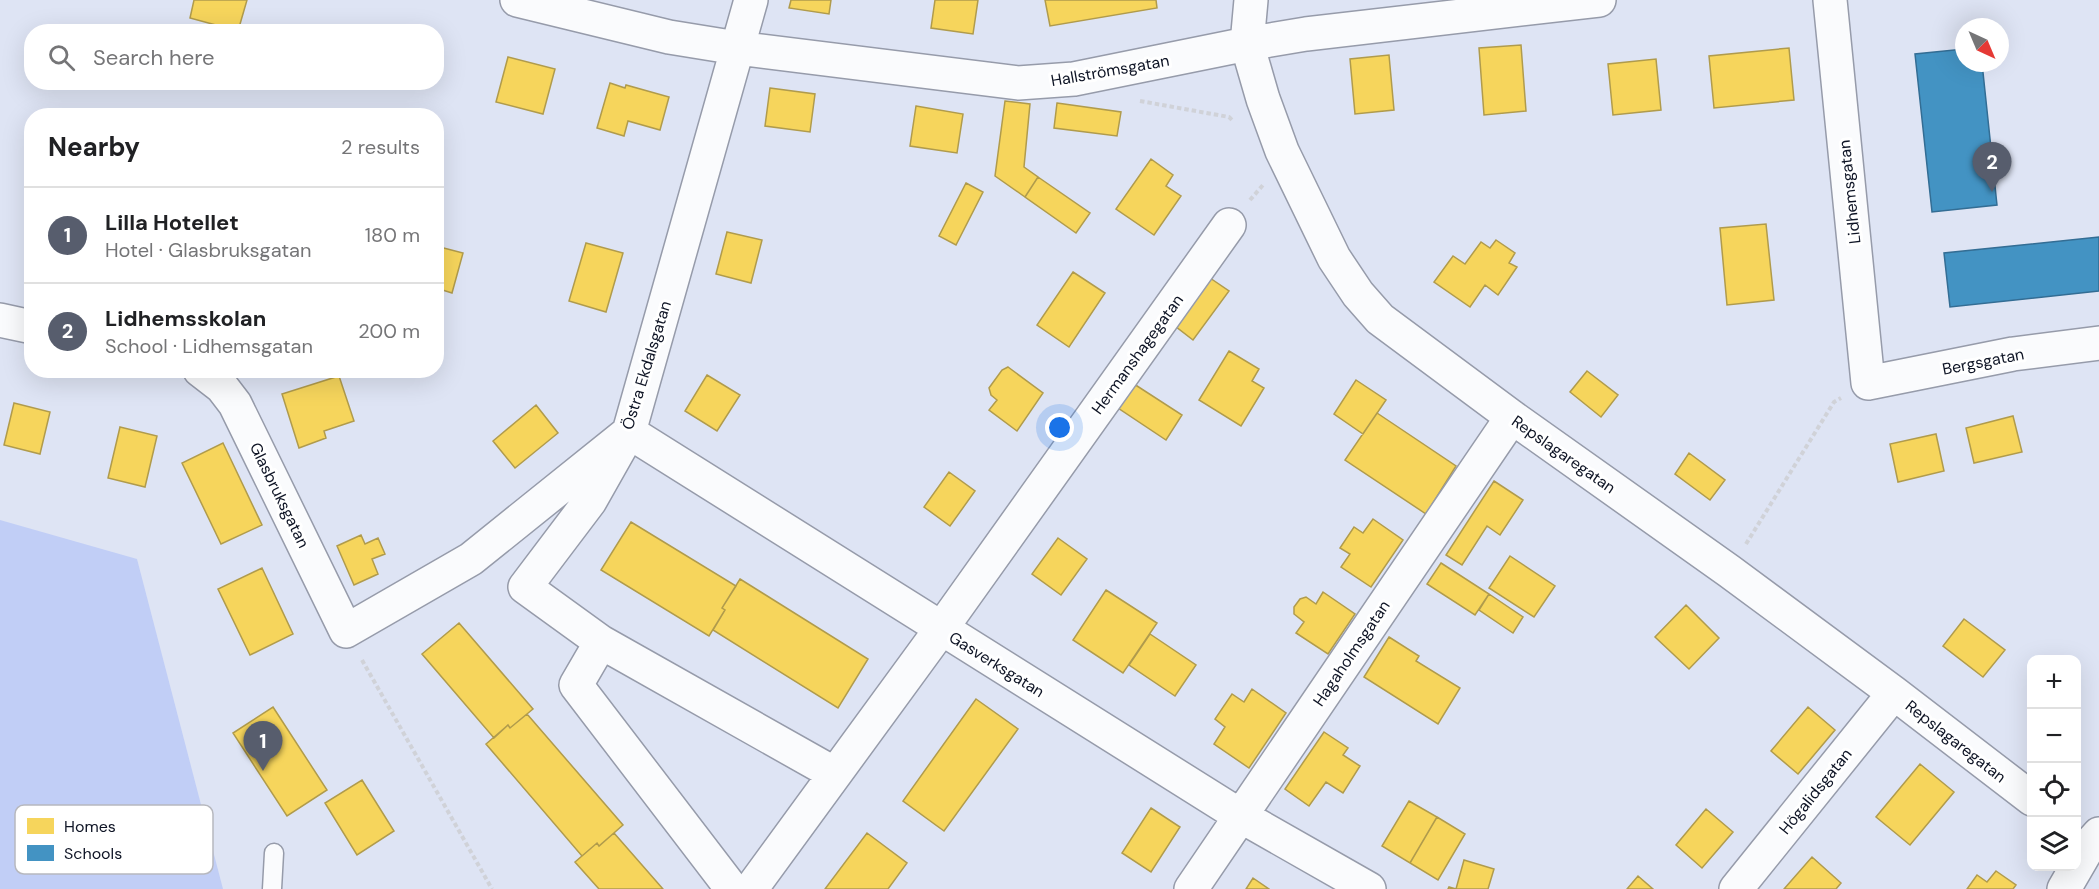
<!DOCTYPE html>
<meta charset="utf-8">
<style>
:root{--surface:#fff;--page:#f6f6f6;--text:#202124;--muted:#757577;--line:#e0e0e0;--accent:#575d6d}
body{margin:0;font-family:"DM Sans",sans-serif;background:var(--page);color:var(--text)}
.controls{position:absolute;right:18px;bottom:18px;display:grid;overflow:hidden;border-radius:12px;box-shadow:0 6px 24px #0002}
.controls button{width:54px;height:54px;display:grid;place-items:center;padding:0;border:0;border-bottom:2px solid var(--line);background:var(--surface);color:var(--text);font:30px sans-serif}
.compass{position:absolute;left:1955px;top:18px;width:54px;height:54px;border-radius:50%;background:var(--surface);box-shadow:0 6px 24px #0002;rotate:136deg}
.you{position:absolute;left:1060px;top:428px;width:21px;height:21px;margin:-15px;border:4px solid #fff;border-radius:50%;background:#1a73e8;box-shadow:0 0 0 9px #1a73e833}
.badge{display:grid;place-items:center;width:39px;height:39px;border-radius:50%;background:var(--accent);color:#fff;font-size:20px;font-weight:700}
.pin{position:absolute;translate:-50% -50px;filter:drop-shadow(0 2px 3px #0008)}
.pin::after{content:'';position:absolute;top:32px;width:21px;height:18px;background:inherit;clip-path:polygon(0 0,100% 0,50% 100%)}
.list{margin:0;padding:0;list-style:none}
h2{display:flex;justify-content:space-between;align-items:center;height:78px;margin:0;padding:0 24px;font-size:26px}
h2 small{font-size:20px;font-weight:400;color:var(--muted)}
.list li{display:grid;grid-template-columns:39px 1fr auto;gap:18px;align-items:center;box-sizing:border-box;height:96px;padding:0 24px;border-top:2px solid var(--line)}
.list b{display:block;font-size:22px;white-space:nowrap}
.list p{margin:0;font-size:20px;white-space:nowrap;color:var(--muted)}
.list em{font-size:20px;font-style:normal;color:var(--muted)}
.icon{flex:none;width:33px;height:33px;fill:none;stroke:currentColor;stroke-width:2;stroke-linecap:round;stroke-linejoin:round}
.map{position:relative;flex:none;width:2099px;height:889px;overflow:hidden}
.search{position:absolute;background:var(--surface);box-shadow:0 6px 24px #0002;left:24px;top:24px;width:420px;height:66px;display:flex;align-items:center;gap:15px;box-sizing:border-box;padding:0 21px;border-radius:24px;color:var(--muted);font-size:22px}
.panel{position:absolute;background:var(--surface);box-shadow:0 6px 24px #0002;left:24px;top:108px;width:420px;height:270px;border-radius:24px}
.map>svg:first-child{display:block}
.green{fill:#c1cef6}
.homes{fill:#f6d55c;stroke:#b09b4c;stroke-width:1.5}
.schools{fill:#4393c3;stroke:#336d94;stroke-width:1.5}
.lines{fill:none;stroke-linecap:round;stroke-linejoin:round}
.service-casing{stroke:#969baa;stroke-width:21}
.minor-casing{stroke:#969baa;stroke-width:36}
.path{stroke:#d0d2d8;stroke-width:4;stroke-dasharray:4.5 3;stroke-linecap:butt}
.service{stroke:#fafbfd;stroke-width:18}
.minor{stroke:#fafbfd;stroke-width:33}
.labels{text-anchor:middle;stroke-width:6;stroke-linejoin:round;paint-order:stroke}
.street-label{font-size:16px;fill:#0e1425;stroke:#fff}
.key{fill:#fff;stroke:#b7b8be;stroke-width:1.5}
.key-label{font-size:16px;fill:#0e1425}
</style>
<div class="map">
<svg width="2099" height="889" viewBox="0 0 2099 889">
<rect width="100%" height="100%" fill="#dee4f4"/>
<!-- green -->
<path class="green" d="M0,520l137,39 86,330h-223z"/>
<!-- homes -->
<path class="homes" d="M194,0h53l-9,31 -48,-13z
M791,0h40l-2,14 -40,-6z
M935,0h43l-5,34 -42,-6z
M1045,0h111l1,8 -107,18z
M387,25l26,7h-28z
M1521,45l5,66 -42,4 -5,-67z
M1789,48l5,52 -80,8 -5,-52z
M1389,55l5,55 -39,4 -5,-55z
M508,57l47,12 -12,45 -47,-12z
M1656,59l5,51 -48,5 -5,-51z
M610,83l15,5 1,-3 43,12 -9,33 -32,-9 -4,15 -27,-8z
M770,88l45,6 -5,38 -45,-6z
M1005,101l25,3 -6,63 14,10 -13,20 -30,-21z
M1057,103l64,9 -4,24 -63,-8z
M916,106l47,8 -6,39 -47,-7z
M1151,159l22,16 -7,11 15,10 -27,39 -38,-26z
M1038,177l52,36 -14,20 -51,-36z
M966,183l17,9 -27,53 -17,-9z
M1766,224l8,76 -47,5 -7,-77z
M727,232l35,8 -11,43 -35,-9z
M1496,240l19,13 -6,10 8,4 -19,28 -13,-10 -15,22 -36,-25 19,-26 12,8 16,-22 9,6z
M586,243l37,10 -17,59 -37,-11z
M436,246l27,7 -11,40 -16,-5z
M1073,272l32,21 -36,54 -32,-22z
M1210,278l19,13 -36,49 -18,-14z
M1229,351l30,18 -7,12 12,7 -23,38 -42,-26z
M1008,367l35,26 -26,38 -28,-21 8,-10 -6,-5 -2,-7 13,-18z
M1587,371l31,24 -17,22 -31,-25z
M707,375l33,20 -23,36 -32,-20z
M339,376l15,45 -30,10 2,7 -27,10 -17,-54z
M1356,380l30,20 -23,34 -29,-20z
M1134,384l48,31 -16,25 -48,-32z
M14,403l36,9 -10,42 -36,-9z
M536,405l22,28 -43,35 -22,-27z
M1377,413l79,53 -30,48 -81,-54z
M2013,416l9,36 -48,11 -8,-35z
M120,427l37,9 -12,51 -37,-9z
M1936,434l8,37 -46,11 -8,-38z
M223,443l39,82 -41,19 -39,-81z
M1689,453l36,27 -15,20 -35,-26z
M949,472l26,19 -25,35 -26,-19z
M1494,481l29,19 -23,35 -13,-9 -25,39 -16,-10z
M1373,519l30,21 -32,47 -30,-20 9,-13 -10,-6 14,-21 9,6z
M631,522l105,64 -14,22 3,2 -16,26 -108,-66z
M361,535l4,9 13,-6 7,16 -13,5 6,15 -24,11 -17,-39z
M1058,538l29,21 -26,36 -29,-21z
M1510,556l45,30 -21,31 -45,-29z
M1441,563l48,31 -14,21 -48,-31z
M262,568l31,66 -43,21 -32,-66z
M740,579l128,80 -30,49 -125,-78 12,-20 -3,-2z
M1106,590l51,33 -34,50 -50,-33z
M1323,592l32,22 -27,40 -32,-21 8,-11 -10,-8v-7l6,-8 6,-2 10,7z
M1489,594l34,23 -10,16 -34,-23z
M1686,605l33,33 -30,31 -34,-32z
M1964,619l41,31 -22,27 -40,-31z
M459,623l74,86 -23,19 -2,-3 -14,13 -72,-84z
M1150,634l46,31 -21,31 -46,-31z
M1389,637l30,19 -3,5 44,27 -22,36 -74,-47z
M1252,689l34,24 -37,55 -35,-24 11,-17 -10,-8 17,-25 12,8z
M976,699l42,30 -74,102 -41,-30z
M273,707l54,83 -40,26 -54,-83z
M1808,707l27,23 -37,44 -27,-23z
M527,714l96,111 -24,21 -2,-3 -15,13 -96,-112 22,-19 2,3z
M1324,732l24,16 -5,7 17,11 -17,27 -17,-11 -17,24 -24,-17z
M1920,764l34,28 -44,53 -34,-28z
M362,780l32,51 -37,24 -32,-52z
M1409,801l28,16 -27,46 -28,-17z
M1151,808l29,19 -29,45 -29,-19z
M1706,809l27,23 -31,36 -26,-23z
M1437,817l28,17 -27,46 -28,-17z
M614,833l49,56h-64l-24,-27 22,-19 2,3z
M867,833l40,30 -19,26h-63z
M1812,857l29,26 -5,6h-52z
M1464,860l30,9 -6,20h-40l1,-2 7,2z
M1996,871l20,14 -3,4h-46l10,-14 10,7z
M1638,876l15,13h-26z
M1253,878l16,11h-23z"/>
<!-- schools -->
<path class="schools" d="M1964,49v14h18l15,142 -65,7 -17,-158z
M2099,237v54l-149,16 -6,-54z"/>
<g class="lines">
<!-- service casing -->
<g class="service-casing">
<path id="service" d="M272,889l2,-36"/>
</g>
<!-- minor casing -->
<g class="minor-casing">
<path id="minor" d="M517,0l152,37 68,11 281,35 56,-4 173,-35 59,-10 293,-34
M1251,0l-4,44 16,55 19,52 52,107 24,36 22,25 132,98 217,154 165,122 138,106
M1830,0l38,383 145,-29 86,-11
M0,320l32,7
M200,370l22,17 13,17 111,227 125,-72 158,-127 122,-432
M601,642l234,132
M732,889l-156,-204 25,-43 -76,-55 65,-86 39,-69 610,383 130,74
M751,889l190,-260 288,-404
M1191,889l321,-472
M1736,889l158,-196
M2064,889l26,-45 9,-10"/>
</g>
<!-- path -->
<path class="path" d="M1140,101l89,16 5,5
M1250,200l13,-15
M1746,544l88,-142 7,-4
M362,660l130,229"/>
<!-- service -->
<use href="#service" class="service"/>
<!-- minor -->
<use href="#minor" class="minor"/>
</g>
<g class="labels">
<!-- street labels -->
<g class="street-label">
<text transform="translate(1110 70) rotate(-10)" y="6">Hallströmsgatan</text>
<text transform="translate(1849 192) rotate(-96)" y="6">Lidhemsgatan</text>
<text transform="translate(1137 354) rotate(-54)" y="6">Hermanshagegatan</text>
<text transform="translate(1983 361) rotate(-11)" y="6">Bergsgatan</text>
<text transform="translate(646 365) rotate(-73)" y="6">Östra Ekdalsgatan</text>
<text transform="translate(1564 454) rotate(35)" y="6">Repslagaregatan</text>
<text transform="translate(280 495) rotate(64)" y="6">Glasbruksgatan</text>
<text transform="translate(1351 653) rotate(-56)" y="6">Hagaholmsgatan</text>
<text transform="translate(997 664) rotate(32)" y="6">Gasverksgatan</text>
<text transform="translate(1956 741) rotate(38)" y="6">Repslagaregatan</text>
<text transform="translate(1815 791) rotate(-51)" y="6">Högalidsgatan</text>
</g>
</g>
<!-- legend -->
<rect x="15" y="805" width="198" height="69" rx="9" class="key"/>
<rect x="27" y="818" width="27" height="16" fill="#f6d55c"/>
<rect x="27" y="845" width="27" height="16" fill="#4393c3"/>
<g class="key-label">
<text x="64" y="832">Homes</text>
<text x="64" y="859">Schools</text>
</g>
</svg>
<div class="controls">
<button>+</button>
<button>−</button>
<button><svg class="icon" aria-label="locate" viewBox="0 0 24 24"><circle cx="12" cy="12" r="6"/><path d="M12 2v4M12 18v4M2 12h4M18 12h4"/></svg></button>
<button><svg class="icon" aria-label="layers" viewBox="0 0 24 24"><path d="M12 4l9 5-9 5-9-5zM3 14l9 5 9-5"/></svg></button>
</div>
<svg class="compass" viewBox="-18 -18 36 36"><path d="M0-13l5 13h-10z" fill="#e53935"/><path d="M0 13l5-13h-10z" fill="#757577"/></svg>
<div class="you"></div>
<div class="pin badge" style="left:263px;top:771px">1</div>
<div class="pin badge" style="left:1992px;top:192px">2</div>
<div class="search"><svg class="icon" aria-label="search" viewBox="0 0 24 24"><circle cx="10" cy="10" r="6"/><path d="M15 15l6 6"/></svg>Search here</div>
<section class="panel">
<h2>Nearby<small>2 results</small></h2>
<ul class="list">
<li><span class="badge">1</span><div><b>Lilla Hotellet</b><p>Hotel · Glasbruksgatan</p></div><em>180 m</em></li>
<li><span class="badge">2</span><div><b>Lidhemsskolan</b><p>School · Lidhemsgatan</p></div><em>200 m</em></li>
</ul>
</section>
</div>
